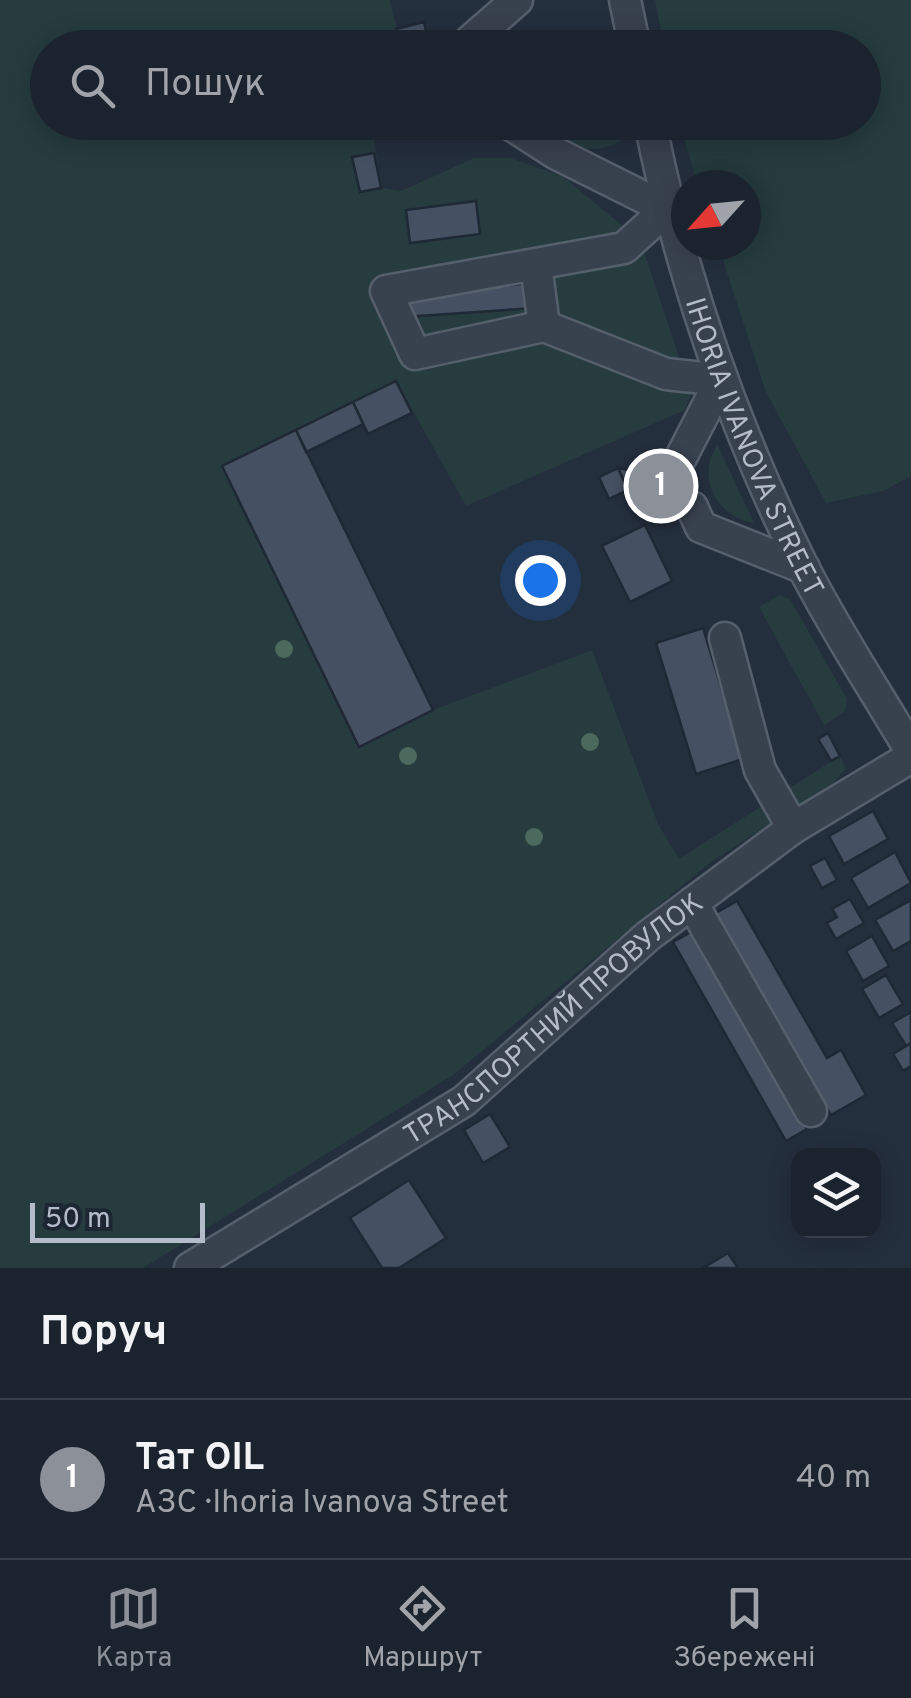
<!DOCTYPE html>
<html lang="uk">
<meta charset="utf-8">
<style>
:root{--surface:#1b232e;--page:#282f3a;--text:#f1f3f6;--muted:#a0a4aa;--line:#39404a;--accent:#8c9099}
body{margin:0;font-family:Overpass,sans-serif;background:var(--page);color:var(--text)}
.controls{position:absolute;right:30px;bottom:30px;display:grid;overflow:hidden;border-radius:20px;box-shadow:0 5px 25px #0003}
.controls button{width:90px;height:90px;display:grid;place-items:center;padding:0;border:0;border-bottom:2px solid var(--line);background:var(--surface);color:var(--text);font:50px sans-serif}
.compass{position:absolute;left:671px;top:170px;width:90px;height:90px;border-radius:50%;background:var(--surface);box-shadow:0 5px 25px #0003;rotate:243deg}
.scale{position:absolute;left:30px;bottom:25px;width:175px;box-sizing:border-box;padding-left:10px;border:5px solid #b4bcc9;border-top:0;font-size:28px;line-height:35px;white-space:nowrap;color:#b4bcc9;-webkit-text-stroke:8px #1d2633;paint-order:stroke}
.you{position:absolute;left:540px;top:580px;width:35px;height:35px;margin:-25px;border:8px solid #fff;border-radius:50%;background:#1a73e8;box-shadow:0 0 0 15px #1a73e833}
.badge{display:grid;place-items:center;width:65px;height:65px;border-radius:50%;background:var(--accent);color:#fff;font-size:32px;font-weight:700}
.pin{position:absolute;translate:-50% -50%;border:5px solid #fff;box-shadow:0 2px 10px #0006}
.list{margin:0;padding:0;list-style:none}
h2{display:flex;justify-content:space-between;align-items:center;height:130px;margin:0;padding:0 40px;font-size:42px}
h2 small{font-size:32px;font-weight:400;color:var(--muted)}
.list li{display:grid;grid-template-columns:65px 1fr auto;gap:30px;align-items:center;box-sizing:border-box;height:160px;padding:0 40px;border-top:2px solid var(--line)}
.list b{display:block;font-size:38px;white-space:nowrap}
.list p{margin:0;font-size:32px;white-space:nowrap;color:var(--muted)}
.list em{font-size:32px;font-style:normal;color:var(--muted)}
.icon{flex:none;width:55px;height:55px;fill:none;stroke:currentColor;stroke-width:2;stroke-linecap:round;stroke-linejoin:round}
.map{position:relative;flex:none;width:911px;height:1268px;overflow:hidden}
.search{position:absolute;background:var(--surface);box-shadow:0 5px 25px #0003;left:30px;right:30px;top:30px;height:110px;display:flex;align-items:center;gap:25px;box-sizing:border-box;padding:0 35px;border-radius:55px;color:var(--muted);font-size:38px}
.sheet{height:290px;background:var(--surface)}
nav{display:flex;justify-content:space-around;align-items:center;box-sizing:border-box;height:140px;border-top:2px solid var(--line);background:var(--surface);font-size:28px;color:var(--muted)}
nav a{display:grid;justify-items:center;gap:5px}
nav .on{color:var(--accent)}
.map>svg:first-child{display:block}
.green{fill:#263c3f}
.building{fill:#455162;stroke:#1f2835;stroke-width:2.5}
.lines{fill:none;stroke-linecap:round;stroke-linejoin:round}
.minor-casing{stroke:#565f6c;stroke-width:35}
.minor{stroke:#38414e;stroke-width:30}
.tree{fill:#4b6a5d}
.labels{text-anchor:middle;stroke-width:9;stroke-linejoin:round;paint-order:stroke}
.street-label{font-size:28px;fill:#b4bcc9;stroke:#1d2633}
</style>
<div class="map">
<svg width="911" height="1268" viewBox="0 0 911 1268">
<rect width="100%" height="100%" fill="#242f3e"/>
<!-- green -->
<path class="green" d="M0,0h390l11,47 -353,1v74l323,1 11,65 19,3 73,-33h37l52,19 77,63 51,153 -6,17 -219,96 -70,-125 -174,85 137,280 74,-36 159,-60 66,174 21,35 161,-103 6,13 -14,15 -121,78 -258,213 -310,193h-143z
M655,0h256v476l-28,15 -57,12 -60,-111 -48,-147h28v-60h-48l-19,-62 185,-1v-74l-200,-1z
M545,123h72l4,18c-34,17 -49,5 -76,-18z
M717,444l37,79c-25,-3 -49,-28 -45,-56 0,-8 6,-16 8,-23z
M779,595l11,4 57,100 -2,12 -21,14 -65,-118z"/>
<!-- building -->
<path class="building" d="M424,22l6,26h-29l-5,-19z
M374,153l7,35 -21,4 -8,-35z
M476,201l4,33 -70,9 -4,-33z
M530,283l4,25 -130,9 -1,-19z
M396,381l16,32 -44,21 -15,-32z
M353,402l10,22 -57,28 -10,-22z
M296,430l137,280 -74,37 -137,-281z
M618,468l76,14 12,27 -56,-8 -5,-9 -17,-2z
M618,468l10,22 -19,9 -10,-22z
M645,525l27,56 -42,21 -28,-56z
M703,628l40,131 -47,15 -40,-131z
M828,733l12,23 -9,5 -13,-22z
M873,811l15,28 -44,25 -15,-28z
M895,852l16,31 -43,25 -17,-30z
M825,858l12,22 -15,8 -12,-22z
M850,899l14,24 -28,16 -9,-16 10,-6 -5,-8z
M911,900v41l-18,10 -18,-31z
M737,901l90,157 14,-8 25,45 -35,20 -115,-202z
M693,931l114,198 -21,12 -113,-199z
M872,936l17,30 -26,15 -17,-30z
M886,975l17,29 -24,14 -17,-29z
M911,1012v31l-5,3 -14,-23z
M911,1043v23l-8,5 -10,-17z
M490,1114l20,33 -27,16 -19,-33z
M409,1180l37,58 -47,30h-17l-32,-50z
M728,1253l10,15h-35z"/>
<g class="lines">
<!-- minor casing -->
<g class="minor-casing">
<g id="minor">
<path d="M625,0l10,48"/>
<path d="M469,48v-6l48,-42"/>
<path d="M507,122l48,31 112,56 -43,39 -238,43 29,63 129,-28 122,48 55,6 -46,89 5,10"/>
<path id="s1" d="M650,122c31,155 83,304 153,445 32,63 72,123 108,184"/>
<path d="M536,265l8,61"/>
<path d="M692,507l9,20 103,41"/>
<path d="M725,638l35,132 33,58"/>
<path d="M692,903l119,208"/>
<path id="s2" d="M190,1268l274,-167 184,-165 145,-108 118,-71"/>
</g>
</g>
<!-- minor -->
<use href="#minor" class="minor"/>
</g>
<!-- trees -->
<g class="tree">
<circle cx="284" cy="649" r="9"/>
<circle cx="590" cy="742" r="9"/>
<circle cx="408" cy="756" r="9"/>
<circle cx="534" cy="837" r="9"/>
</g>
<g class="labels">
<!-- street labels -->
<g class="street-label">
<text dy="10" stroke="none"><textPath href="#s1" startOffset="342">IHORIA IVANOVA STREET</textPath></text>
<text dy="10" stroke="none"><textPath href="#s2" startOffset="442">ТРАНСПОРТНИЙ ПРОВУЛОК</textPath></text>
</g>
</g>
</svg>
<div class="controls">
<button><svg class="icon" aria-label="layers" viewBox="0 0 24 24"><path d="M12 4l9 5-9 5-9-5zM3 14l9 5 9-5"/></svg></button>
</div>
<svg class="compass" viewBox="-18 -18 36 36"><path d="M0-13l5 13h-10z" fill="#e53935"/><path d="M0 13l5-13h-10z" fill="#a0a4aa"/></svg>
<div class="scale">50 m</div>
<div class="you"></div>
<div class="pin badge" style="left:661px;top:486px">1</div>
<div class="search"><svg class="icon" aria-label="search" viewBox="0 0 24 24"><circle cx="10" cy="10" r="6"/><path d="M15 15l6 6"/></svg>Пошук</div>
</div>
<section class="sheet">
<h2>Поруч<small></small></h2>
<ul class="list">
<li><span class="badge">1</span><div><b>Тат OIL</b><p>АЗС · Ihoria Ivanova Street</p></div><em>40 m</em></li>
</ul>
</section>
<nav>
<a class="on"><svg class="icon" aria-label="map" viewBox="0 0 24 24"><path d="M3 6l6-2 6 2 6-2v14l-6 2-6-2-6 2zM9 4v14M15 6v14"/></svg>Карта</a>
<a><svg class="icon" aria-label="directions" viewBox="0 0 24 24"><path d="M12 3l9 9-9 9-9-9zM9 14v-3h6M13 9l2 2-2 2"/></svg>Маршрут</a>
<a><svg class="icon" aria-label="saved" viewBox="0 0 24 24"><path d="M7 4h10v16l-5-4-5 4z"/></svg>Збережені</a>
</nav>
